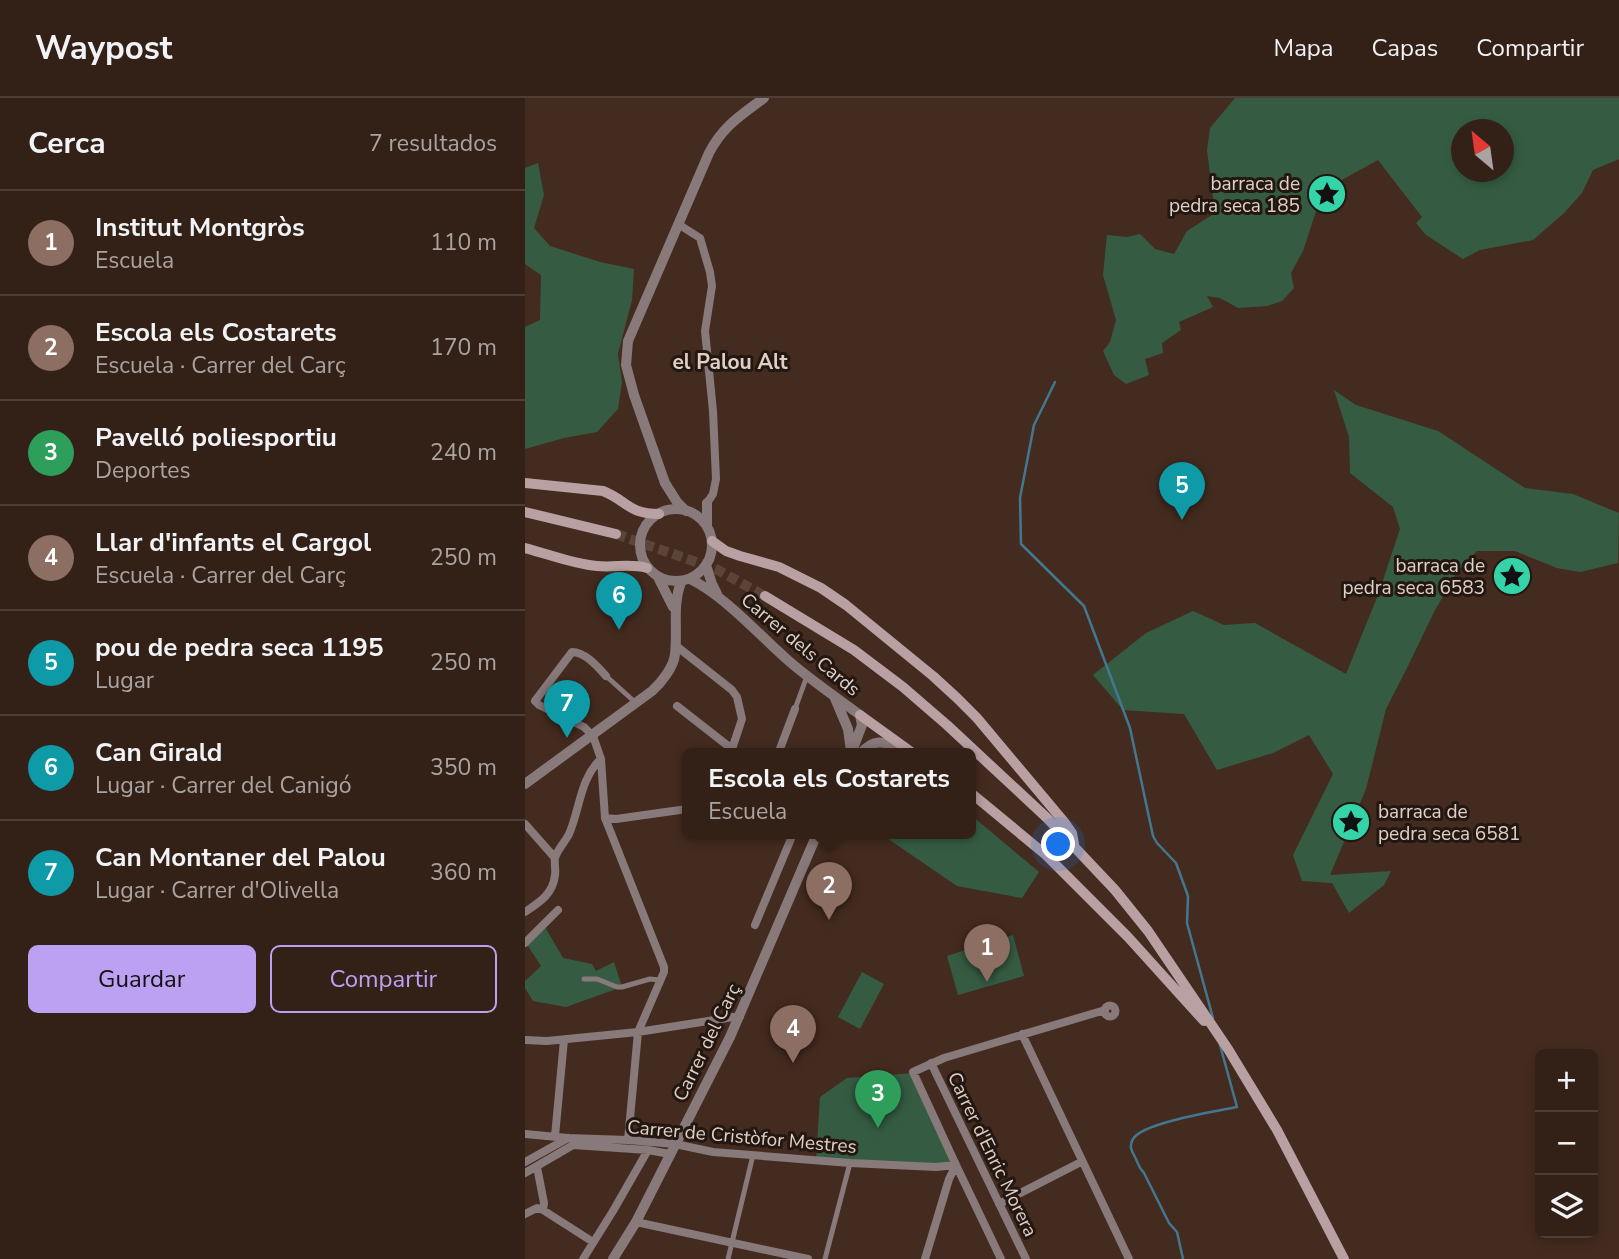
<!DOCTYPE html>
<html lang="es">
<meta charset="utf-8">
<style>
:root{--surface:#332017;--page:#3b2820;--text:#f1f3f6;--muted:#a9a3a1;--line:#4e3e36;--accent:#bca0f2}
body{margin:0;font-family:"Nunito Sans",sans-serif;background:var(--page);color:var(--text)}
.controls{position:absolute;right:21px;bottom:21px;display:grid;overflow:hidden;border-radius:10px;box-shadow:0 4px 10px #0003}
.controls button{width:63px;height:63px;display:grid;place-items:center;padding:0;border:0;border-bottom:2px solid var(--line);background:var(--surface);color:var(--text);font:35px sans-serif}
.compass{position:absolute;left:926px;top:21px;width:63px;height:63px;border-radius:50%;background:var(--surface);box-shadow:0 4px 10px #0003;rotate:331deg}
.you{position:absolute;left:534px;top:747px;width:24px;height:24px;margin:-18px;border:5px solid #fff;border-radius:50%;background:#1a73e8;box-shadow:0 0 0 10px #1a73e833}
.badge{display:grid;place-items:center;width:46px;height:46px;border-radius:50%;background:var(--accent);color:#fff;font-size:23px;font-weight:700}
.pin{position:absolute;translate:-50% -58px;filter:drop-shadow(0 2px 4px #0008)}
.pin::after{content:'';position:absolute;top:37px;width:24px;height:21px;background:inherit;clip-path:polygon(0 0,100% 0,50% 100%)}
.popup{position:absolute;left:157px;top:650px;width:294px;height:91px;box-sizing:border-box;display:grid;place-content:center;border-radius:10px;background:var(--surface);filter:drop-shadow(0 2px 5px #0005);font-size:23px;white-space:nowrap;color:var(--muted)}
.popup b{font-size:26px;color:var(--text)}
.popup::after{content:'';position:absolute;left:50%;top:100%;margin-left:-14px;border:14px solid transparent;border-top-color:var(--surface)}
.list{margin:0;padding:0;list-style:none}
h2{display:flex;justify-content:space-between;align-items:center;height:91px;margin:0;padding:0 28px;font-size:30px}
h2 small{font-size:23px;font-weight:400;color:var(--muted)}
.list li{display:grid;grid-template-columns:46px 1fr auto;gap:21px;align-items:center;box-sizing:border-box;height:105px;padding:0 28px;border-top:2px solid var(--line)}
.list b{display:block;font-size:26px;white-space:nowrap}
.list p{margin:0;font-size:23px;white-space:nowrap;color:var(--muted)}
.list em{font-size:23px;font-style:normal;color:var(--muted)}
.actions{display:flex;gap:14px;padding:21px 28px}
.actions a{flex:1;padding:16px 0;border:2px solid var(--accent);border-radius:10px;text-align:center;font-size:24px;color:var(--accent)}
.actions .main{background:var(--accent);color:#111}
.icon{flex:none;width:38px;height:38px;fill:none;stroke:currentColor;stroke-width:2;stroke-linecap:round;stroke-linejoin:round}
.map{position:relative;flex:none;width:1094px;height:1161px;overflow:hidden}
header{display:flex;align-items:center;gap:42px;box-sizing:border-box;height:98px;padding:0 35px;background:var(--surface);border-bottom:2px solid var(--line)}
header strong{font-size:33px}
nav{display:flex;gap:38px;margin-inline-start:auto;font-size:24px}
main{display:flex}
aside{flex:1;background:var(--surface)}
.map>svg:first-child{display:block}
.green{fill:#355c43;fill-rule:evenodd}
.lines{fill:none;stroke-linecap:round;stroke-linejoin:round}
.stream{stroke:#43778f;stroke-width:2.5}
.secondary-tunnel{stroke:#5b4438;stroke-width:10;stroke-dasharray:10 5;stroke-linecap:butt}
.pedestrian{stroke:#88797b;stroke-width:5}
.minor{stroke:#88797b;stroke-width:8}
.tertiary{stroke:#88797b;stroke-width:10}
.secondary{stroke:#b9a0a3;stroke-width:10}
.labels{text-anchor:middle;stroke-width:6;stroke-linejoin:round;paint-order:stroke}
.poi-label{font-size:19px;fill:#e0cfc7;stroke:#221711;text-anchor:end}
.street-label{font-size:19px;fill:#e0cfc7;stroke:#221711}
.neighbourhood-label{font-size:21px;font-weight:bold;fill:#e0cfc7;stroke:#221711}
</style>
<header>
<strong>Waypost</strong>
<nav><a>Mapa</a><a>Capas</a><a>Compartir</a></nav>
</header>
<main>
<aside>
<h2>Cerca<small>7 resultados</small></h2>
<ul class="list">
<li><span class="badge" style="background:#8d6e63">1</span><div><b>Institut Montgròs</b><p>Escuela</p></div><em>110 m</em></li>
<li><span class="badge" style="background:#8d6e63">2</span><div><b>Escola els Costarets</b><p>Escuela · Carrer del Carç</p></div><em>170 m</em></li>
<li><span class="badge" style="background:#2e9e5b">3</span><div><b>Pavelló poliesportiu</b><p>Deportes</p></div><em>240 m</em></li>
<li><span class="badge" style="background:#8d6e63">4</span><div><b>Llar d'infants el Cargol</b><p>Escuela · Carrer del Carç</p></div><em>250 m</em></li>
<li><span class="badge" style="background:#0f9aa8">5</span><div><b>pou de pedra seca 1195</b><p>Lugar</p></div><em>250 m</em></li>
<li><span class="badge" style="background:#0f9aa8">6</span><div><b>Can Girald</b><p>Lugar · Carrer del Canigó</p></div><em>350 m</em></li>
<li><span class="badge" style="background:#0f9aa8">7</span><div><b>Can Montaner del Palou</b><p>Lugar · Carrer d'Olivella</p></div><em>360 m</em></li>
</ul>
<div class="actions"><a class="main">Guardar</a><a>Compartir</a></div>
</aside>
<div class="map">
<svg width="1094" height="1161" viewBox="0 0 1094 1161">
<rect width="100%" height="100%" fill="#442b1f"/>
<!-- green -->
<path class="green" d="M710,0h384v61l-26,11 -11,23 -18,20 -31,27 -53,10 -17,9 -37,-24 -10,-12 6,-6 -44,-57 -49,27 -8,9 -18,55 -12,22 3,15 -12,13 -15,5 -29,2 -18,-10 -13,-2 6,11 -34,15 2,8 -19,13 1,10 -18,6 4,16 -23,9 -12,-9 -11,-24 7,-9 6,-22 -13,-45 4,-40 20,2 13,-3 15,15 19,5 13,-23 28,-18 -8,-63 3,-22zM936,32h42v42h-42z
M13,65l6,32 -10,33 16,18 50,16 34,7 -2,31 -14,54 4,28 -4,27 -21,23 -33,6 -39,11v-122l15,-7 1,-45 -16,-11v-96z
M809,292l22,15 82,26 87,57 48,6 46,19 -1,50 -38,9 -23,-4 -42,-17h-38l-20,21 -23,40 -27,56 -21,41 -20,80 -36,86 61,-4 -7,14 -35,28 -17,-30 -30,-2 -9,-26 40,-81 -24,-39 -36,18 -56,17 -33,-56 -61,-4 -30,-35 53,-42 47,-22 31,14 31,-2 91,51 32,-79 22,-66 -7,-22 -43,-34 -1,-36z
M446,717l68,57 -17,26 -65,-12 -76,-52h90z
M20,829l18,31 29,6 4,7 18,-9 8,25 -56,20 -33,-6 -8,-13v-7l16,-15 -15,-23z
M488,837l11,41 -66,19 -11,-39z
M337,874l22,12 -24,45 -22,-12z
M389,975l42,92 -140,-5 4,-63 27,-19z"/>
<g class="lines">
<!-- stream -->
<path class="stream" d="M530,284l-21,43 -14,73 1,46 63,62 46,122 23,108 4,7 19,20 12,33 -1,27 26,95
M658,1161l-6,-27 -8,-9 -25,-50c-5,-5 -5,-7 -8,-14 -3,-6 -8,-12 -3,-20 9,-16 84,-28 104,-32l-17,-62"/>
<!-- secondary-tunnel -->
<path class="secondary-tunnel" d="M91,436l100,35 49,27"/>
<!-- pedestrian -->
<path class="pedestrian" d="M81,578l30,27
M270,611l12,-33
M59,881h13l20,8h5l28,-8 10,1
M203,1161l25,-104
M300,1161l25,-96"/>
<!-- minor -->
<path class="minor" d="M153,126l22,14 10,34 2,14 -7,45 8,80 3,68 -3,15 -6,9
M150,547l57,45 5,7 5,22 -10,30 6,5
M81,578c-9,-10 -21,-24 -34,-24l-37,49 4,4 45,22 9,9 8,23 4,59 59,149v5l-26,60 -10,108
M152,608l55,43
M253,656l17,-45
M80,720l11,1 71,-10
M0,726l30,34
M0,814c15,-10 28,-18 30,-37 1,-5 -1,-12 0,-17 2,-8 10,-16 14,-24 11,-25 11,-56 32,-75
M230,827l38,-91
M0,845l33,-33
M579.5 913a5.5 5.5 0 1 1 11 0a5.5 5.5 0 1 1-11 0Z
M497,936l107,225
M0,942l22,1 91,-9 102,-16
M406,965l95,196
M0,1036l43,4 60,2 47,4 38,8 137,11 86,4 20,-2
M30,1038l9,-96
M0,1064l43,-24
M12,1069l7,36 -1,7 50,32
M0,1075l48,-28 75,5 22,4
M474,1106l82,-42
M0,1116l12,-6 6,2
M111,1124l172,37
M58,1161l30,-48 35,-61
M400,1161l24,-80 7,-14
M476,1161l-45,-94 -43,-93 31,-14 161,-48"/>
<!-- tertiary -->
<path class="tertiary" d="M115 447a36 36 0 1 1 72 0a36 36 0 1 1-72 0Z
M161,413l-9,-9 -12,-19 -31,-88 -8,-30 2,-24 81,-188c14,-27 31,-37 55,-55
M182,429v-24
M181,467l6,19 5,10
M133,479l15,30
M165,481c34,16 70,57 100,83 22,19 46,35 70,53l2,10 -11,29
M309,598l14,33 3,22
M335,656c15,-17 24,-12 43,-5
M0,686l127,-93c9,-8 22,-24 23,-37 3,-25 -3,-48 6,-72
M88,1161l23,-37 94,-185 87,-203"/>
<!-- secondary -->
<path class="secondary" d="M0,385l78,8c25,10 25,23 56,23
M0,414l91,22
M187,443l14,10 14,5 39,11 42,21 25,17 87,71 24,22 20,20 88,105 7,10 2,11
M0,450c23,6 48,16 72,18 18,2 32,-3 50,2
M240,498l89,54 49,37 44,38 100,93 68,72 33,41 80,118 49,81 67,129
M335,617l54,39
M446,695l75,62 82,82 76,84"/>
</g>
<!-- icons -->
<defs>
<g id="sight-disc" transform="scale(2.0125)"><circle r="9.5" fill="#34d4a8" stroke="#221711"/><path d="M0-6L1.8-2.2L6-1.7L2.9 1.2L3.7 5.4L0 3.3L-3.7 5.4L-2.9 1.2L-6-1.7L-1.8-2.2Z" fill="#111"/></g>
</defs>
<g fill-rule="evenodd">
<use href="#sight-disc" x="802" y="96"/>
<use href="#sight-disc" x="987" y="478"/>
<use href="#sight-disc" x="826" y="724"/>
</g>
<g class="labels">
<!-- poi labels -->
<g class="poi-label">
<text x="775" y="92">barraca de<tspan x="775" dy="22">pedra seca 185</tspan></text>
<text x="960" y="474">barraca de<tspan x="960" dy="22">pedra seca 6583</tspan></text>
<text x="853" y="720" text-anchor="start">barraca de<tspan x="853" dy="22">pedra seca 6581</tspan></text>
</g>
<!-- street labels -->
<g class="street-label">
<text transform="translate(276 546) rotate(40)" y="7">Carrer dels Cards</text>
<text transform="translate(181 944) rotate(-64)" y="7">Carrer del Carç</text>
<text transform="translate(217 1038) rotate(5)" y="7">Carrer de Cristòfor Mestres</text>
<text transform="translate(468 1056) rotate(64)" y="7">Carrer d'Enric Morera</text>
</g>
<!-- neighbourhood labels -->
<g class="neighbourhood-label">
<text x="205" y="271">el Palou Alt</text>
</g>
</g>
</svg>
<div class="controls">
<button>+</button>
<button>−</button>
<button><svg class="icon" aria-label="layers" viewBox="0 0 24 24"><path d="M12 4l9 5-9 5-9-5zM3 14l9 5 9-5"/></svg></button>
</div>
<svg class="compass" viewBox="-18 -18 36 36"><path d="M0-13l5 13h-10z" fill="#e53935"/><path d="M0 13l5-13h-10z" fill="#a9a3a1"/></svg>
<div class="you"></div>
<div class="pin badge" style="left:462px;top:884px;background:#8d6e63">1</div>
<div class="pin badge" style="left:304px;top:822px;background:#8d6e63">2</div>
<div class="popup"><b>Escola els Costarets</b>Escuela</div>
<div class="pin badge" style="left:353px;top:1030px;background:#2e9e5b">3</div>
<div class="pin badge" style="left:268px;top:965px;background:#8d6e63">4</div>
<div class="pin badge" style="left:657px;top:422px;background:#0f9aa8">5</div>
<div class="pin badge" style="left:94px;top:532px;background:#0f9aa8">6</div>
<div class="pin badge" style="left:42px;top:640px;background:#0f9aa8">7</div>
</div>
</main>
